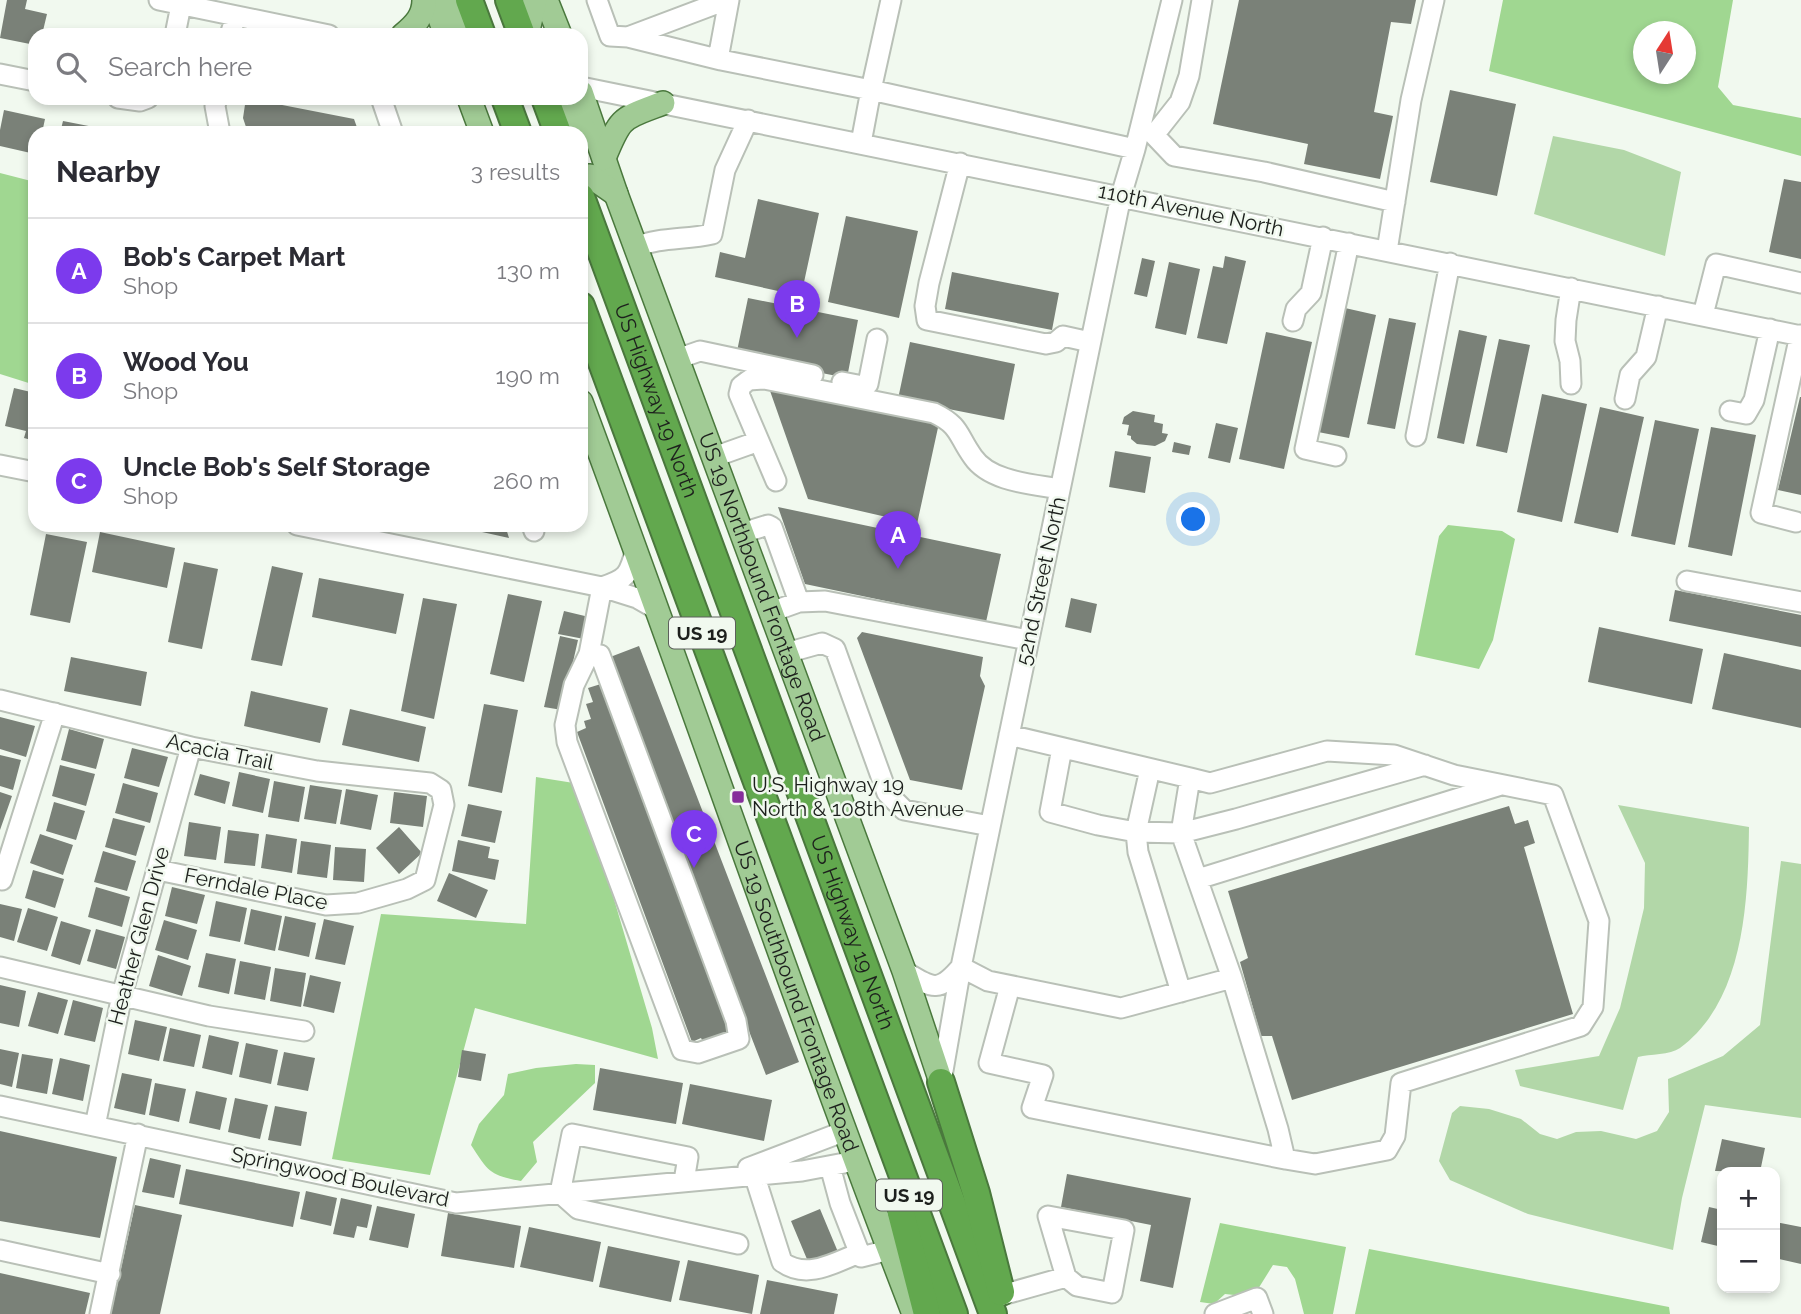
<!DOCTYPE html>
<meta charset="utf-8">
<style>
:root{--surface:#fff;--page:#f7f7f7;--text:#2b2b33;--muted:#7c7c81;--line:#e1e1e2;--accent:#7c3aed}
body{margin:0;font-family:Raleway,sans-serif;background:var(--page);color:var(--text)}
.controls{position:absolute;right:21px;bottom:21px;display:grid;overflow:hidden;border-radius:14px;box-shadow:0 4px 10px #0003}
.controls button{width:63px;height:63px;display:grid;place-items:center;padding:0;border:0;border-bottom:2px solid var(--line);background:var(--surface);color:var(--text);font:35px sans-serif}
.compass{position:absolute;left:1633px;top:21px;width:63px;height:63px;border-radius:50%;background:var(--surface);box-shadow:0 4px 10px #0003;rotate:12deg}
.you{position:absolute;left:1194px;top:520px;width:24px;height:24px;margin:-18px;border:5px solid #fff;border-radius:50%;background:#1a73e8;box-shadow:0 0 0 10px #1a73e833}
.badge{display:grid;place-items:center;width:46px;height:46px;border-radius:50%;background:var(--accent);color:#fff;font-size:23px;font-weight:700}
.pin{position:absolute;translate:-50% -58px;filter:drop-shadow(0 2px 4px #0008)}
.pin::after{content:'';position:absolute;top:37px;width:24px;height:21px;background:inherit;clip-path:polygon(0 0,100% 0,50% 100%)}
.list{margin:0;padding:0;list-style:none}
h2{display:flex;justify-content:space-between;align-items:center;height:91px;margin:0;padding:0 28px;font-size:30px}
h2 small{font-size:23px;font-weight:400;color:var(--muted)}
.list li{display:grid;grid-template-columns:46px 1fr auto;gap:21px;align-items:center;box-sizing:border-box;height:105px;padding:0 28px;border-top:2px solid var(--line)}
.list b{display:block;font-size:26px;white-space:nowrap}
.list p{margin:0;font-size:23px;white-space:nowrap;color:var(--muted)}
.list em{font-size:23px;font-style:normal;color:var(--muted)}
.icon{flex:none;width:38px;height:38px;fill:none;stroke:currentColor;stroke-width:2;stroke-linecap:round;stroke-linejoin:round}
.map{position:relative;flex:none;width:1801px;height:1314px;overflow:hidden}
.search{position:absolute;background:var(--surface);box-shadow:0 4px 10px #0003;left:28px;top:28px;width:560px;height:77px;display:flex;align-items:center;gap:18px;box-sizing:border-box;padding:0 24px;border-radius:21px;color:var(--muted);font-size:26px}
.panel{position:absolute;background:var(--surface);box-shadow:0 4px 10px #0003;left:28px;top:126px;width:560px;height:406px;border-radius:21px}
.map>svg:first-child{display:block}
.green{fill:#b2d7a8}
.water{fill:#a0d791;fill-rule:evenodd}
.building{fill:#7a8178}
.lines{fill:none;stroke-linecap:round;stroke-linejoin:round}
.minor-casing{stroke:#b9c0b7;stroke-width:23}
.major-casing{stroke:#4a783d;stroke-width:26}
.highway-casing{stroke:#4a783d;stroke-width:30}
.minor{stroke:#fff;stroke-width:19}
.major{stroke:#a1cb95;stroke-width:23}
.highway{stroke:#62a84e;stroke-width:26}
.highway-bridge-casing{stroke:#4a783d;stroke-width:30;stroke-linecap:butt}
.highway-bridge{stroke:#62a84e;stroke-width:26}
.poi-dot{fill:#862e9b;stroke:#f1f9ef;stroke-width:2.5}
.labels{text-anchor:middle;stroke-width:5;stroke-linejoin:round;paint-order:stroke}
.shield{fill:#f1f9ef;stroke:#5d615c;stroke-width:2}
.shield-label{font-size:19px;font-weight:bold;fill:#1d201d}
.street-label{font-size:21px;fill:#1d201d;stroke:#f1f9ef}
.poi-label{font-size:21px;fill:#1d201d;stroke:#f1f9ef;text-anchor:start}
</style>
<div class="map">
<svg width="1801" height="1314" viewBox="0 0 1801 1314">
<rect width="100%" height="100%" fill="#f1f9ef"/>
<!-- green -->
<path class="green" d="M1553,136l71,14 57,22 -16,84 -131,-42z
M1618,805l131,22c-1,74 -4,173 -69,221 -10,7 -30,6 -42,9l-15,53 -103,-24 -5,-16 84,-14 21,-48 24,-100 1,-45z
M1781,861l20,3v254l-96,-13 -23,93 -9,52 -145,-36 -78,-34 -11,-19 13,-48 8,-7 29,3 32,10 19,15 17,5 19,-7 25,-1 35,8 21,-8 12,-19 -1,-33 55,-23 37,-31z"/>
<!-- water -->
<path class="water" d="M1503,0h230l-15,87 15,18 68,13v38l-312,-85zM1644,32h42v42h-42z
M0,173l35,9v203l-35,-11z
M1448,525l54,6 13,8 -22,101 -14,29 -64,-14 24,-119z
M536,777l44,7 72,244 6,31 -183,-51 -45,167 -98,-16 49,-245 145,10z
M576,1064l19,1v18l-62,59 4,20 -16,19c-32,-6 -33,-10 -50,-36l8,-21 25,-29 4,-21 28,-6z
M1220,1223l126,24 -13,67h-29l-9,-35 -8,-12 -14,-2 -20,32 -28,-3 -11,10 -14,-2z
M1369,1249l300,58 1,7h-315z"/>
<!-- building -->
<path class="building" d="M7,0h20l-2,9 22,5 -5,21h-7v10l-35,-7z
M1239,0h177l-5,24 -20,-2 -17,90 19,4 -13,63 -76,-15 4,-20 -95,-20z
M1450,90l66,14 -19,92 -67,-14z
M246,98l108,21 5,14h-111l-5,-15z
M4,110l41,9 -3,14h-7v21l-35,-8v-16z
M63,121l41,8 -1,4h-43z
M1784,179l17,3v77l-32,-7z
M758,199l61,14 -18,83 -86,-19 5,-25 25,6z
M846,216l72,15 -19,87 -71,-16z
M1225,256l21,5 -19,83 -30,-6 16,-72 10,2z
M1142,258l13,3 -8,36 -13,-3z
M1169,262l31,7 -14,66 -31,-7z
M952,272l107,21 -7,37 -107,-21z
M748,298l110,22 -11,58 -111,-22z
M1345,308l31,7 -27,123 -31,-6z
M1389,318l27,5 -21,106 -28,-5z
M1459,330l28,6 -23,108 -27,-6z
M1266,332l46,10 -28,127 -45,-10z
M1499,339l31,6 -23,108 -31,-7z
M910,342l105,22 -11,56 -106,-21z
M14,388l21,5v48l-11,-3 2,-7 -21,-5z
M769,388l170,35 -22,101 -109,-25z
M1542,394l45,10 -25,118 -45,-10z
M1800,397h1v98l-23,-5z
M1600,407l44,10 -26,116 -44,-10z
M1133,411l22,4 -1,7 9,2 -1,9 6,1 -3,7 -10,5 -18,-2 -6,-5v-3l-4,-1 2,-10 -7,-1 2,-7z
M1655,420l44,9 -24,116 -44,-9z
M1216,423l22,5 -8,35 -22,-5z
M1711,427l45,8 -24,121 -44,-9z
M1174,442l17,4 -2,9 -17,-3z
M1115,451l36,6 -6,36 -36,-6z
M778,507l223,47 -15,68 -181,-38z
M455,525h50l4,13 -54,-12z
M100,532l75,16 -8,40 -75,-16z
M46,534l41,8 -17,81 -40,-8z
M184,562l34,7 -16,80 -34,-7z
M272,566l31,7 -21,93 -31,-6z
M319,578l85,16 -8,40 -84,-17z
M1675,590l126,25v32l-132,-26z
M508,594l34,7 -18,81 -34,-8z
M423,598l34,6 -23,115 -33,-8z
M1071,598l26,6 -6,29 -26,-6z
M564,611l25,6 -5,22 -26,-5z
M1599,627l104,22 -11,55 -104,-22z
M862,632l121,25 -3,19 5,10 -23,104 -52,-10 -53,-142z
M560,636l18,4 -16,70 -18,-3z
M639,646l160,416 -33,13 -161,-416z
M1724,653l77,17v58l-89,-19z
M71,657l76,15 -6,34 -77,-15z
M604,683l126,352 -25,11 -4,-8 -9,4 -115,-310 9,-4 -2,-7 7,-2 -5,-15 7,-2 -5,-14z
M251,691l77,17 -8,35 -76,-17z
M484,704l34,6 -16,83 -34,-7z
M350,709l76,18 -7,35 -77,-17z
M0,717l35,9 -9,31 -26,-8z
M69,729l35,10 -8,30 -35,-9z
M132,748l36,9 -9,30 -35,-9z
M0,755l21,5 -8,30 -13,-4z
M60,765l35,9 -9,32 -34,-10z
M239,772l31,7 -7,34 -31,-7z
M200,774l30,8 -5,22 -31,-9z
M274,781l31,6 -6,35 -31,-5z
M123,783l35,10 -8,30 -35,-10z
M310,785l32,5 -6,34 -32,-5z
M346,789l32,6 -7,35 -31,-6z
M0,792l12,4 -12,34z
M394,792l33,4 -4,31 -33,-4z
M54,802l31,9 -9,29 -30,-9z
M468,804l34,7 -7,32 -34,-7z
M1509,806l6,18 13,-4 7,23 -11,4 49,167 -281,86 -20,-64h-11l-21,-74 8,-4 -20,-67z
M113,818l32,8 -9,30 -31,-9z
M189,822l32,5 -5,33 -32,-4z
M399,827l23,26 -23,21 -23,-26z
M228,830l31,4 -4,32 -31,-3z
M40,834l33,11 -10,30 -33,-12z
M266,834l31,5 -5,34 -31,-5z
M458,840l32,7 -2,11 11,2 -4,20 -43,-9z
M301,841l30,4 -4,33 -30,-4z
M335,847l31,2 -2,33 -31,-2z
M103,851l33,10 -9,30 -33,-9z
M33,870l31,9 -9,29 -30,-10z
M449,873l39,17 -12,28 -39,-17z
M96,887l34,10 -8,30 -34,-10z
M172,887l33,8 -8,29 -32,-8z
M216,901l31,7 -7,34 -31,-6z
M0,904l22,5 -8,32 -14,-4z
M28,908l30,9 -11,34 -30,-9z
M251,909l31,7 -7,35 -31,-7z
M285,916l31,7 -7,34 -31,-7z
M324,919l30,7 -9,39 -30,-6z
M164,920l33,10 -9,30 -33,-10z
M61,921l30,9 -11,35 -29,-9z
M96,929l29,8 -9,32 -29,-8z
M206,953l30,6 -7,35 -31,-7z
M158,955l33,11 -9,30 -33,-10z
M240,961l31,6 -6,33 -31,-6z
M275,968l31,5 -5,34 -31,-6z
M310,975l31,7 -7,31 -31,-7z
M0,985l26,6 -7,36 -19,-4z
M38,992l30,8 -10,34 -30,-8z
M73,1000l30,8 -8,34 -31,-7z
M135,1020l32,7 -8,34 -31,-7z
M170,1028l31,7 -7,32 -31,-6z
M209,1035l30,7 -7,33 -30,-7z
M246,1043l32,7 -7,34 -32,-7z
M0,1049l19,4 -7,34 -12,-3z
M462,1050l24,4 -5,27 -23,-4z
M284,1052l31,6 -7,33 -31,-6z
M22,1054l31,5 -6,35 -31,-6z
M60,1058l30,7 -7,36 -31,-7z
M600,1068l83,15 -7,41 -83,-14z
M122,1073l30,6 -7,36 -31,-7z
M155,1083l31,6 -7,33 -30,-7z
M690,1084l82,16 -8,41 -82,-17z
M196,1091l31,7 -7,32 -31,-7z
M235,1098l33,7 -8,34 -32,-7z
M275,1106l32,6 -6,34 -33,-6z
M0,1131l117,26 -17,81 -100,-17z
M1722,1139l43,9 -5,24 -45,-1z
M150,1158l31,7 -7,33 -32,-6z
M186,1169l114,23 -7,35 -114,-23z
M1067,1174l124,24 -18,90 -33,-7 11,-56 -90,-18z
M306,1191l31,7 -6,28 -31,-7z
M341,1198l31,7 -5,23 -10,-2 -3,12 -21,-4z
M135,1205l47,10 -22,99h-49z
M377,1206l38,8 -7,34 -39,-8z
M1709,1207l13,3v37l-21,-5z
M820,1209l18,43 -29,12 -18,-43z
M448,1213l73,13 -7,42 -73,-12z
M1775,1222l26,5v37l-26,-6z
M529,1227l72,15 -8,40 -73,-15z
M608,1246l72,15 -9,41 -72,-15z
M688,1260l71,15 -7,39 -73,-14z
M0,1273l90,20 -5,21h-85z
M767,1280l71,14 -4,20h-74z"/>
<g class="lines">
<!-- minor casing -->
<g class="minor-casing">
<path id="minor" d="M159,0l170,35
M597,0l13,36 18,1 93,23 150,30 20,-90
M1202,0l-13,76 -9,26 -26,33 20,21 90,16 131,30
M175,35l6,-30
M230,35l6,-19
M628,37l98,-37
M718,59l11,-59
M0,74l35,7
M581,87l1220,249
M118,98l22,3 8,-3
M217,98l-2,8 5,27
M381,98l12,35
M861,143l10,-53 264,59
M960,163l-31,120 -4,23 2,14 119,24 10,-2 7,-6 27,6
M636,247c24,-10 50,-7 76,-13l13,-64 23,-50
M1387,251l24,-151 23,-100
M1703,315l13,-51 85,19
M1293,321l3,-12 15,-16 12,-56
M677,359l23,-8 113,24
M842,382l21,4 5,-2 9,-45
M1571,384l-1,-23 -5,-20 1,-21 5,-32
M1625,399l5,-24 16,-18 12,-51
M1730,411l16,3 8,-14 16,-71
M1416,436l34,-173
M759,441l-20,-47 2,-8 8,-6 15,-1 170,34c27,13 23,22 39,44 17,25 60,27 87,32
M1336,456l-31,-7 44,-206
M714,457l45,-16 17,40
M0,465l35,7
M1796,522l-35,-9 39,-178
M297,525l305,62 35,11 21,12
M532,525l2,6
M742,533l26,-8 4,2 27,75
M1687,581l114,21
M602,587c25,-8 27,-12 34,-38
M771,612l28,-10 26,-1 203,39
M786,653l36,-10 13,6 52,144 17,17 86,16
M589,654l11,1 136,366 3,18 -41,14 -16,-3 -115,-308 -2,-17 9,-40 15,-31 13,-67
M0,700l191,47 126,24 113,12 11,7 3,15 -19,75 -18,9 -49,14 -32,2 -168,-35
M1062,748l-12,64 48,13 38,7 45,1 55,-14 189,-54
M1150,769l-14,63 2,20 43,140
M1190,778l20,5 117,-32 67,4 60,20 99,20 46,126 -6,86 -12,19 -180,57 -6,53 -8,14 -72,14 -30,-5 -7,-30 -46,-151
M1198,879l303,-94
M2,880l53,-167
M0,967l209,49 95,15
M961,967l27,14 133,27 111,-30 -51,-145 9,-55 -181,-43
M904,971c28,17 34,23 57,-4
M1010,986l-21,77 54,12 -11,33 253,51
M941,1082l20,-115 160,-771 14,-47 37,-149
M0,1106l456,97 346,-32 53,-10
M95,1126l27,-131 69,-248
M830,1166l10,37 21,54 28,-7
M748,1168l97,-37
M754,1174l28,88c25,18 52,1 77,-9
M684,1181l4,-24 -116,-23 -12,59 18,16 160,35
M0,1250l110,24
M1002,1295l64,-18 11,9 35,7 12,-63 -76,-14 18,61
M100,1314l38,-180
M1215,1314l42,-16 6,16"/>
</g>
<!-- major casing -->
<g class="major-casing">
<g id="major">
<path d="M433,0l13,35"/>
<path d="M444,0l30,35"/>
<path d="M546,0l14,35"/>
<path d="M403,35c12,-10 21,-19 21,-35"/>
<path d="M527,35l8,-35"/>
<path id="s1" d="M581,92l35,102 288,777 37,111"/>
<path d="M469,98l13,35"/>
<path d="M551,98l21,15 16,22"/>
<path d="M604,158c17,-42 17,-39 59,-55"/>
<path d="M581,177l9,-1 26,18"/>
<path id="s2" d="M581,402c113,303 216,610 333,912"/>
</g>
</g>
<!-- highway casing -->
<g class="highway-casing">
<g id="highway">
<path d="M469,0l13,35"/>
<path d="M509,0l13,35"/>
<path d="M545,98l13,35"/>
<path id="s3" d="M581,197l412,1117"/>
<path d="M581,306l373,1008"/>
<path d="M941,1082l35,111 25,99"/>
<path d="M901,1213l26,101"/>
</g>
</g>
<!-- minor -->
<use href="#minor" class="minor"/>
<!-- major -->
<use href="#major" class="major"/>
<!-- highway -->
<use href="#highway" class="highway"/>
<!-- highway-bridge casing -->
<g class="highway-bridge-casing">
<path id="highway-bridge" d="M505,98l13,35"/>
</g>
<!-- highway-bridge -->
<use href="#highway-bridge" class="highway-bridge"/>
</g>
<!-- markers -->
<rect class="poi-dot" x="731" y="790" width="14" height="14" rx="3.5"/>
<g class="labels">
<!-- shield labels -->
<g class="shield">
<rect x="669" y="617.5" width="66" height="31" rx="5"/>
<rect x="876" y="1179.5" width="66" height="31" rx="5"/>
</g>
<g class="shield-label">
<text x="702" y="640">US 19</text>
<text x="909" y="1202">US 19</text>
</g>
<!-- street labels -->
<g class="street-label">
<text transform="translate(1191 210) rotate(12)" y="7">110th Avenue North</text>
<text dy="7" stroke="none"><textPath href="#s3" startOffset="217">US Highway 19 North</textPath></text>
<text transform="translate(1041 581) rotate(-78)" y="7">52nd Street North</text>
<text dy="7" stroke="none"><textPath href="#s1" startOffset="527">US 19 Northbound Frontage Road</textPath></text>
<text transform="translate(220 752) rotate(12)" y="7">Acacia Trail</text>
<text transform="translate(256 889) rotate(11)" y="7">Ferndale Place</text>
<text dy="7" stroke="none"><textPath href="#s3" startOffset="784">US Highway 19 North</textPath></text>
<text transform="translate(139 936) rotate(-75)" y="7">Heather Glen Drive</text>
<text dy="7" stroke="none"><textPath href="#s2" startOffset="632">US 19 Southbound Frontage Road</textPath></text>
<text transform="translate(340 1177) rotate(12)" y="7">Springwood Boulevard</text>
</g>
<!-- poi labels -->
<g class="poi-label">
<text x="752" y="792">U.S. Highway 19<tspan x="752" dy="24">North &amp; 108th Avenue</tspan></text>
</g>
</g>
</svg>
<div class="controls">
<button>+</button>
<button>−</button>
</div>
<svg class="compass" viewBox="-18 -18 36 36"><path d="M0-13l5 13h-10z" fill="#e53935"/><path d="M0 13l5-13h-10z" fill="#7c7c81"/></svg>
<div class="you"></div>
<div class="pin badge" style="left:898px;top:569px">A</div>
<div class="pin badge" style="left:797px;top:338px">B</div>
<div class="pin badge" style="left:694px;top:868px">C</div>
<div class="search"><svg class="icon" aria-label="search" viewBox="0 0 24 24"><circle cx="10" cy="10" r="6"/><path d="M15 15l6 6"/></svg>Search here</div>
<section class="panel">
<h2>Nearby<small>3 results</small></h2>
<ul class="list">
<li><span class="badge">A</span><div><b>Bob's Carpet Mart</b><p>Shop</p></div><em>130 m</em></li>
<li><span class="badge">B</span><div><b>Wood You</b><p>Shop</p></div><em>190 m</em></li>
<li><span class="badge">C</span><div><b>Uncle Bob's Self Storage</b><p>Shop</p></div><em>260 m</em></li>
</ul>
</section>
</div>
